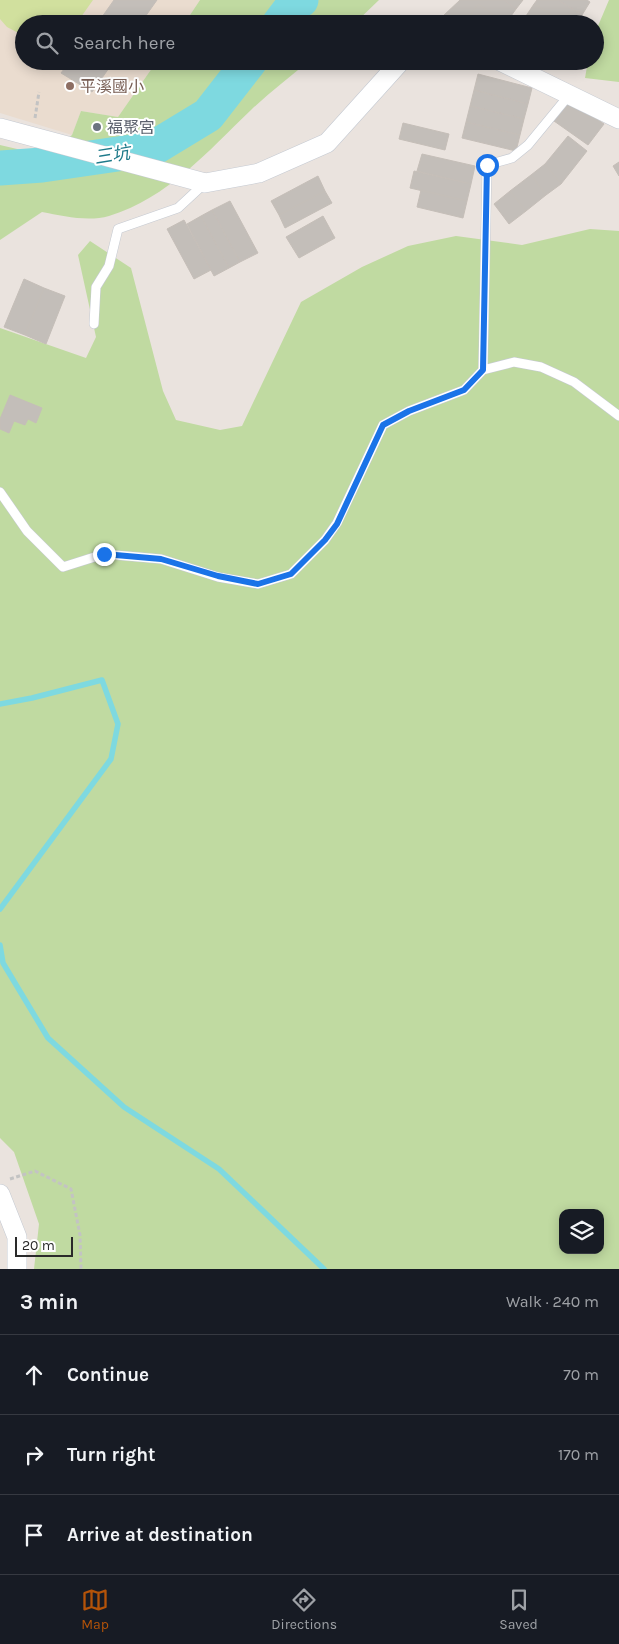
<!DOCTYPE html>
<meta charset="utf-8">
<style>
:root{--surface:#171b24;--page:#242831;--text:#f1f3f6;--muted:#9ea1a6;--line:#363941;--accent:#b45309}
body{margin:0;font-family:Karla,"Noto Sans TC",sans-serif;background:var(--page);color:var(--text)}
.controls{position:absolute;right:15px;bottom:15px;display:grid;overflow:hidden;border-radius:10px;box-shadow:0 2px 12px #0003}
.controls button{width:45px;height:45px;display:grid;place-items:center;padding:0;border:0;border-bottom:1px solid var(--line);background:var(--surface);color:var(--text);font:25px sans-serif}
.scale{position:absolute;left:15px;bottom:12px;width:58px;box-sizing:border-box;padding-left:5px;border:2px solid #2a2a2a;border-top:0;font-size:14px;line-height:18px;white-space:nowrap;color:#2a2a2a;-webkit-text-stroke:4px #fff;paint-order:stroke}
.stop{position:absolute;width:15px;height:15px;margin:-11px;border:4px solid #1a73e8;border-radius:50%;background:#fff}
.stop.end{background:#1a73e8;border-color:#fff;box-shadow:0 1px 5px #0008}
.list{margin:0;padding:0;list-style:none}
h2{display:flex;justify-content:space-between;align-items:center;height:65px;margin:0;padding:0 20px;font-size:21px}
h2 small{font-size:16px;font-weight:400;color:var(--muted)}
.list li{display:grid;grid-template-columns:32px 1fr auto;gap:15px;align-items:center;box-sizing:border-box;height:80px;padding:0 20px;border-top:1px solid var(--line)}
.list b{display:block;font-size:19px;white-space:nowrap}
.list em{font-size:16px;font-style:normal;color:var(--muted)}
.icon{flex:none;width:28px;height:28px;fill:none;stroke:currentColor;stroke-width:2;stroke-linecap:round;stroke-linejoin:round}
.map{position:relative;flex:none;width:619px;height:1269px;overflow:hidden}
.search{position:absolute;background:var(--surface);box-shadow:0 2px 12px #0003;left:15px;right:15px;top:15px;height:55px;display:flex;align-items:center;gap:12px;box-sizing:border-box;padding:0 18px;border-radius:28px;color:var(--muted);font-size:19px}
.sheet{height:305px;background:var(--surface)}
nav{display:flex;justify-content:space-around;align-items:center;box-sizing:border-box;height:70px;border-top:1px solid var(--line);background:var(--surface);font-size:14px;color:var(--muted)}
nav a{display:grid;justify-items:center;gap:2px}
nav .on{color:var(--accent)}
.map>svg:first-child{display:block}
.education{fill:#eadccf}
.green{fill:#c0daa1;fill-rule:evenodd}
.pitch{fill:#d1e09e}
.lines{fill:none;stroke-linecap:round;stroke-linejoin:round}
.stream{stroke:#7ed9e0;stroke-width:5.5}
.river{stroke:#7ed9e0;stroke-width:35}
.building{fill:#c3beb9;stroke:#c5beb8}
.service-casing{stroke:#c5cad2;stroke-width:10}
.minor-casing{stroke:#c5cad2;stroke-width:20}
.path{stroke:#c3c3c3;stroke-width:3;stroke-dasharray:4 2.5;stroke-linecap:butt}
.service{stroke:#fff;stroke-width:9}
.minor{stroke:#fff;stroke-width:19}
.route{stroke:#1a73e8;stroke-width:6}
.education-dot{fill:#8d6e63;stroke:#fff;stroke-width:2}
.worship-dot{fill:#6b7280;stroke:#fff;stroke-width:2}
.labels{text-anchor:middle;stroke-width:4;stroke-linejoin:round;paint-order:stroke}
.education-label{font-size:16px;fill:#785e54;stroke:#fff;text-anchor:start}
.worship-label{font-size:16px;fill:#5b616d;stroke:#fff;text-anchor:start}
.water-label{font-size:18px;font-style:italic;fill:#1e7a8a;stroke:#fff}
</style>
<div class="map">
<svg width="619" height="1269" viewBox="0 0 619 1269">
<rect width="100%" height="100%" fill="#eae3de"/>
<!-- education -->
<path class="education" d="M0,0h200l-16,24h-160v37h133l-39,56 -37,-6 -9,24 -72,-22z"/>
<!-- green -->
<path class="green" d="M200,0h179l-25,24h-170z
M609,0h10v82l-34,-4 3,-17h7v-28z
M157,61h152c-19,16 -40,32 -58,49 -43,41 -83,88 -142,106 -21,6 -46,0 -67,-4l-42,28v-95l47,11 25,-21 9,-24 37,6z
M590,229l29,2v1038h-585l5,-45 -25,-72 -14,-14v-810l86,30 10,-21 -18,-82 12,-14 41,27 32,123 13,29 44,10 22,-4 59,-124 61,-35 46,-21 48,-10 66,9zM563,1213h37v37h-37z"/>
<!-- pitch -->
<path class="pitch" d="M0,0h93l-17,24h-52v12l-17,-9 -7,-8z"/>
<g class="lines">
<!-- stream -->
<path class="stream" d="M0,704l32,-6 70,-18 16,44 -7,35 -111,150
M0,945l3,18 45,75 76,69 95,62 105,100"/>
<!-- river -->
<path class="river" d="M279,24l16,-21 6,-3
M0,168l42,-3 110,-16 56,-34 42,-54"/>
</g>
<!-- building -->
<path class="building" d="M114,0h43l-17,24h-43z
M460,0h44l12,9 -10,14 -28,-19 -14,20h-10l-11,-8z
M504,0h19l-7,9z
M537,0h21l24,15 -6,9h-9l-33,-20z
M558,0h29l3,2 -8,13z
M478,4l28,19v1h-42z
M534,4l33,20h-29l-12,-8z
M526,16l12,8h-16z
M70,61h44l-22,31 -31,-19z
M539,61h13l-3,6z
M478,74l54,14 -4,16 -54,-14z
M474,90l54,14 -4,15 -54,-13z
M569,100l35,24 -16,21 -34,-24z
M470,106l54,13 -4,16 -54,-13z
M466,122l54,13 -4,16 -54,-13z
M403,123l46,11 -4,16 -46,-11z
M568,136l19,15 -26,33 -16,-20z
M422,154l53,12 -4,18 -54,-13z
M619,162v14l-6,-10z
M545,164l16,20 -15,11 -15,-20z
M414,171l57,13 -4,17 -57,-13z
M531,175l15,20 -20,16 -16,-20z
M318,176l7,15 -46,24 -8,-14z
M421,190l46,11 -4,17 -46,-11z
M325,191l7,12 -47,25 -6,-13z
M510,191l16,20 -17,13 -15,-20z
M230,201l28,52 -18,9 -28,-52z
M212,210l28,52 -11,6 -28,-52z
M201,216l28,52 -15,8 -27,-52z
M323,216l12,22 -36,20 -13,-21z
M184,220l27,50 -17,9 -27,-50z
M24,279l20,9 -19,47 -21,-8z
M44,288l21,8 -19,48 -21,-9z
M10,395l32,13 -6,15 -8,-4 -3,6 -11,-4 -5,12 -9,-4v-10z"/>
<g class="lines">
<!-- service casing -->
<g class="service-casing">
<path id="service" d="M94,324l2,-37 13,-21 9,-37 60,-21 27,-25
M483,370l4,-205 25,-7 16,-13 42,-51
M0,492l27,39 36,36 41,-13 57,5 57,18 40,7 33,-10 34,-34 12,-17 46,-98 26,-14 55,-21 19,-20 31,-8 27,5 33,15 45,34"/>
</g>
<!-- minor casing -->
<g class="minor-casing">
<path id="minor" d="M500,61l119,58
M0,128l205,55 54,-10 68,-30 74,-82
M0,1194l17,43v32"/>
</g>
<!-- path -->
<path class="path" d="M35,118l4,-26
M10,1179l25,-8 36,18 9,46 1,34"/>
<!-- service -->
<use href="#service" class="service"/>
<!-- minor -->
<use href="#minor" class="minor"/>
</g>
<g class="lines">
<!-- route -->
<path class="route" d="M104,554l57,5 57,17 40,8 33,-10 34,-34 12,-16 46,-99 26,-14 55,-21 19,-20 4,-205"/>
</g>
<!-- markers -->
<circle class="education-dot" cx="70" cy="86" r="5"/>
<circle class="worship-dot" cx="97" cy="127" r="5"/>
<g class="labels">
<!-- education labels -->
<g class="education-label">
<text x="80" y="92">平溪國小</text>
</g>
<!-- worship labels -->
<g class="worship-label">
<text x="107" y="133">福聚宮</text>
</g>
<!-- water labels -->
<g class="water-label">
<text transform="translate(112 155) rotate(-9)" y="6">三坑</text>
</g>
</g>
</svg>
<div class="controls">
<button><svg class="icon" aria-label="layers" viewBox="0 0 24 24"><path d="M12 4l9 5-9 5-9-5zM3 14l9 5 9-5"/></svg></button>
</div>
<div class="scale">20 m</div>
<div class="stop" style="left:487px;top:165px"></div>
<div class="stop end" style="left:104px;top:554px"></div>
<div class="search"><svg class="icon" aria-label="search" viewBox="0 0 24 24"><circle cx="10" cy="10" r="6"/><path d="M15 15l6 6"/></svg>Search here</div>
</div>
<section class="sheet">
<h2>3 min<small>Walk · 240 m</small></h2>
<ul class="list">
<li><svg class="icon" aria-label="ahead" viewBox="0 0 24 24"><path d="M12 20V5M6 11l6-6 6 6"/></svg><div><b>Continue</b></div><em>70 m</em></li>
<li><svg class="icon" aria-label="right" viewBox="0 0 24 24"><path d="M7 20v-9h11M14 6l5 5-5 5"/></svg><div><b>Turn right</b></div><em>170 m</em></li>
<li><svg class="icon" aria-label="arrive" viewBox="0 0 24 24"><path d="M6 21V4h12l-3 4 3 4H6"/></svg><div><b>Arrive at destination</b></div></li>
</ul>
</section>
<nav>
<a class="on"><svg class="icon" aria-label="map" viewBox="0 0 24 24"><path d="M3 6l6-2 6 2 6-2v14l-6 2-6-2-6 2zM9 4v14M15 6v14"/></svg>Map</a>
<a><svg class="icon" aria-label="directions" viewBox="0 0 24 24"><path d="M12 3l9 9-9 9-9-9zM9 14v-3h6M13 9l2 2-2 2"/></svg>Directions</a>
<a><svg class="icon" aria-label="saved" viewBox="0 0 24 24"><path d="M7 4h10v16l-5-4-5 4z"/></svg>Saved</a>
</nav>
